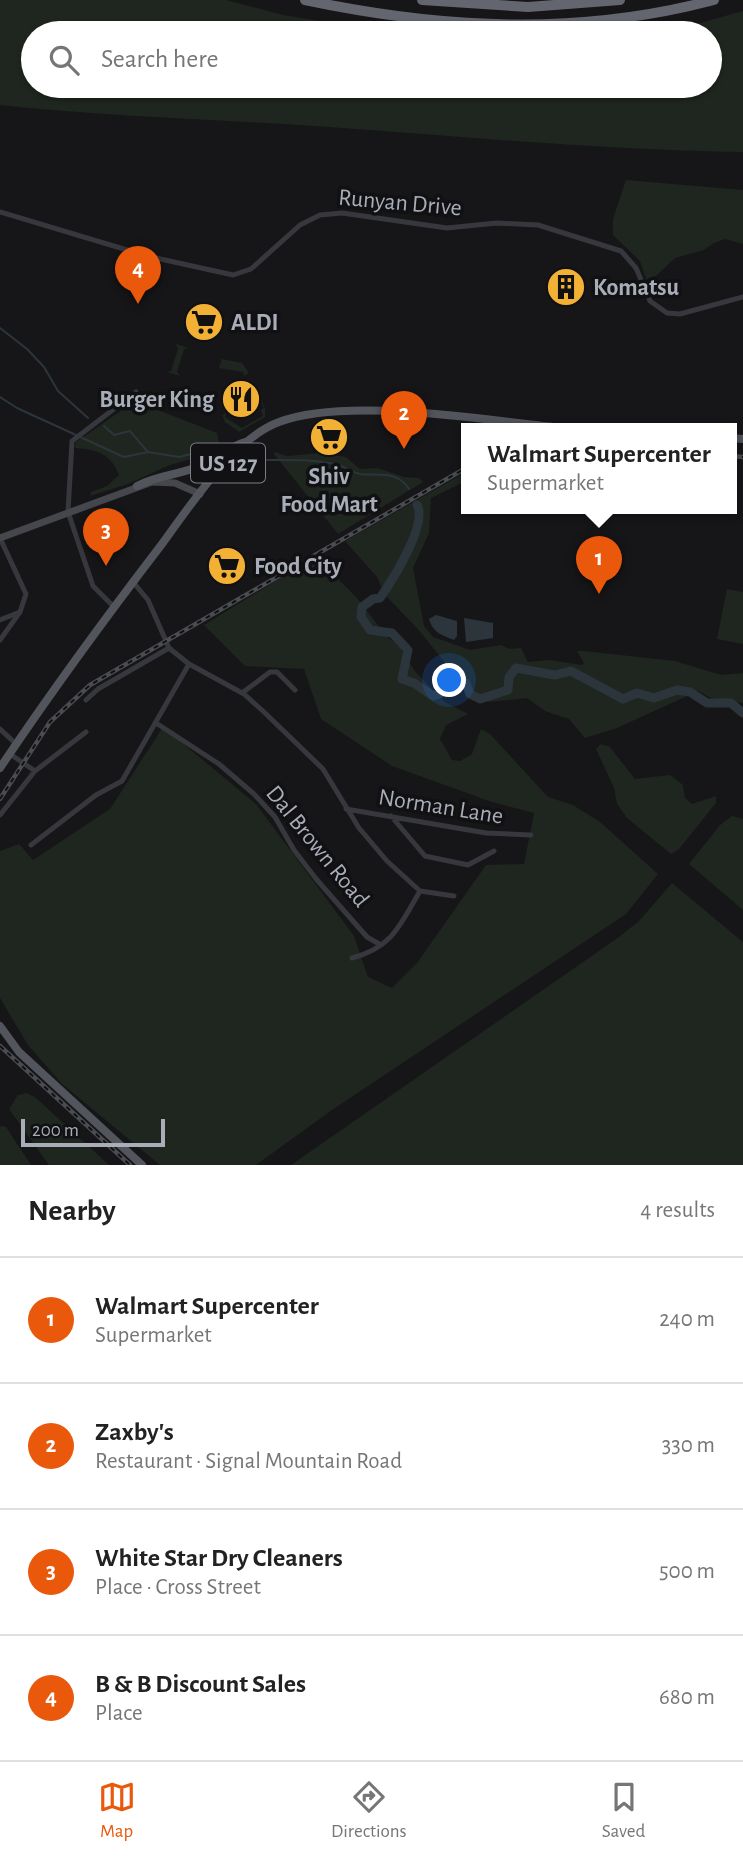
<!DOCTYPE html>
<meta charset="utf-8">
<style>
:root{--surface:#fff;--page:#f6f6f6;--text:#222;--muted:#767676;--line:#e0e0e0;--accent:#ea580c}
body{margin:0;font-family:"Alegreya Sans",sans-serif;background:var(--page);color:var(--text)}
.scale{position:absolute;left:21px;bottom:18px;width:144px;box-sizing:border-box;padding-left:7px;border:4px solid #a8adb8;border-top:0;font-size:19px;line-height:24px;white-space:nowrap;color:#a8adb8;-webkit-text-stroke:5px #111113;paint-order:stroke}
.you{position:absolute;left:450px;top:681px;width:24px;height:24px;margin:-18px;border:5px solid #fff;border-radius:50%;background:#1a73e8;box-shadow:0 0 0 10px #1a73e833}
.badge{display:grid;place-items:center;width:46px;height:46px;border-radius:50%;background:var(--accent);color:#fff;font-size:23px;font-weight:700}
.pin{position:absolute;translate:-50% -58px;filter:drop-shadow(0 2px 4px #0008)}
.pin::after{content:'';position:absolute;top:37px;width:24px;height:21px;background:inherit;clip-path:polygon(0 0,100% 0,50% 100%)}
.popup{position:absolute;left:461px;top:423px;width:276px;height:91px;box-sizing:border-box;display:grid;place-content:center;border-radius:0px;background:var(--surface);filter:drop-shadow(0 2px 5px #0005);font-size:23px;white-space:nowrap;color:var(--muted)}
.popup b{font-size:26px;color:var(--text)}
.popup::after{content:'';position:absolute;left:50%;top:100%;margin-left:-14px;border:14px solid transparent;border-top-color:var(--surface)}
.list{margin:0;padding:0;list-style:none}
h2{display:flex;justify-content:space-between;align-items:center;height:91px;margin:0;padding:0 28px;font-size:30px}
h2 small{font-size:23px;font-weight:400;color:var(--muted)}
.list li{display:grid;grid-template-columns:46px 1fr auto;gap:21px;align-items:center;box-sizing:border-box;height:126px;padding:0 28px;border-top:2px solid var(--line)}
.list b{display:block;font-size:26px;white-space:nowrap}
.list p{margin:0;font-size:23px;white-space:nowrap;color:var(--muted)}
.list em{font-size:23px;font-style:normal;color:var(--muted)}
.icon{flex:none;width:38px;height:38px;fill:none;stroke:currentColor;stroke-width:2;stroke-linecap:round;stroke-linejoin:round}
.map{position:relative;flex:none;width:743px;height:1165px;overflow:hidden}
.search{position:absolute;background:var(--surface);box-shadow:0 2px 5px #0004;left:21px;right:21px;top:21px;height:77px;display:flex;align-items:center;gap:18px;box-sizing:border-box;padding:0 24px;border-radius:38px;color:var(--muted);font-size:26px}
.sheet{height:595px;background:var(--surface)}
nav{display:flex;justify-content:space-around;align-items:center;box-sizing:border-box;height:98px;border-top:2px solid var(--line);background:var(--surface);font-size:19px;color:var(--muted)}
nav a{display:grid;justify-items:center;gap:4px}
nav .on{color:var(--accent)}
.map>svg:first-child{display:block}
.green{fill:#1e261f}
.water{fill:#2c353c}
.lines{fill:none;stroke-linecap:round;stroke-linejoin:round}
.stream{stroke:#2c353c;stroke-width:2}
.river{stroke:#2c353c;stroke-width:9}
.minor{stroke:#37383d;stroke-width:5}
.secondary{stroke:#45474d;stroke-width:7}
.primary{stroke:#53555c;stroke-width:8}
.motorway{stroke:#63666e;stroke-width:10}
.rail-casing{stroke:#4a4c52;stroke-width:4.5}
.rail{stroke:#111113;stroke-width:2;stroke-dasharray:5;stroke-linecap:butt}
.labels{text-anchor:middle;stroke-width:7;stroke-linejoin:round;paint-order:stroke}
.shield{fill:#111113;stroke:#7b7e86;stroke-width:2}
.shield-label{font-size:23px;font-weight:bold;fill:#a8adb8}
.street-label{font-size:24px;fill:#a8adb8;stroke:#111113}
.poi-label{font-size:24px;font-weight:bold;fill:#a8adb8;stroke:#111113;text-anchor:start}
</style>
<div class="map">
<svg width="743" height="1165" viewBox="0 0 743 1165">
<rect width="100%" height="100%" fill="#161618"/>
<!-- green -->
<path class="green" d="M0,0h226l57,15 111,18h-361v53h677v-53h-46l79,-22v141c-138,-2 -276,-15 -414,-25 -110,-8 -220,-10 -329,-22z
M626,180l117,10v54l-18,-5 -11,4 -10,7 -29,8 -20,19 -9,2 -6,-18 -27,-26v-16z
M176,344l13,4 -5,1 -7,23 3,4 -13,-4 4,-1 7,-22z
M222,359l20,4 7,10 -5,3 -1,-4 -24,-4z
M253,381l12,27v9l-26,15 -14,-10 -3,-7 4,-2 -1,4 17,11 21,-12 -2,-6 3,-2z
M135,401l82,32 2,11 -11,10 -38,11 -42,19 -38,12 1,-4 16,-6 12,-11c-9,-22 -21,-25 -44,-27l1,-6z
M275,452l12,4 34,-3 25,4 14,12 17,-1 27,9 15,1 4,4 -85,52 -64,-80z
M466,472v9l-35,17 -2,35 -16,35 11,58 9,11 37,13 31,-5 9,4 11,-1 7,14 22,-2 32,5 2,-2 -7,-12h7l91,10 46,14 22,-2v30l-32,-5 -13,-7 -81,37 -32,10 -16,-19 -24,-8 -18,-13 -39,4 -16,-12 -5,-9 -12,-6 -38,-47 -32,-33 -8,-18 -32,-36z
M316,556l41,42 30,39 12,8 15,25 17,18 14,14 23,12 -22,11 -6,14 12,21 8,1 12,-7 9,-25 9,5 58,63 25,8 27,17 58,52 -32,40 -294,196 -76,55h-96l-98,-81 -34,-39 -28,-47v-147l19,-7 14,16 77,-51 53,-82 93,77 98,132 14,41 24,11 25,-25 69,-98 38,-1 10,-51 -42,-11 -100,-36 -71,-47 -17,-50 -59,-3 -41,-41z
M727,589l16,3v52l-26,-5z
M601,744l9,3 25,32 35,-4 13,10 2,13 7,6 24,-8v7l-37,46 -8,5 -44,-36 -10,-14 -3,-16 -18,-39z
M732,816l11,3v91l-54,-46 31,-39z
M672,883l71,59v223h-452l328,-228 20,-16z
M26,1093l9,4 74,68h-60l-40,-56 9,-14z
M0,1126l6,1 25,38h-31z"/>
<!-- water -->
<path class="water" d="M436,615l21,6v15l-3,4c-12,-5 -21,-7 -25,-21z
M464,618l29,5v15l-27,4z"/>
<g class="lines">
<!-- stream -->
<path class="stream" d="M0,328l27,21 17,18 14,24 30,27
M0,397l17,11 107,49 24,-5 31,5 27,-7
M104,426l10,9 16,-4 17,20
M258,460c25,0 52,-1 76,4 9,1 17,8 26,10 18,2 37,-4 49,15"/>
<!-- river -->
<path class="river" d="M417,505c11,19 -25,76 -37,93l-7,1 -11,8 -1,10 9,13 22,3 16,17 -6,29 12,4 19,13 7,-2 11,-14 15,3 4,11 10,5 28,-9 1,-13 7,-9 39,7 16,-4 52,28 14,-6 17,5 23,-8 13,2 17,11h24l12,10"/>
<!-- minor -->
<path class="minor" d="M0,212l147,44 86,19 18,-6 49,-44 20,-10 22,-2 105,15 50,-5 41,2 83,26 15,17 14,33 17,12 13,1 63,-17
M133,582l15,18 21,48 20,16 55,30 20,18 59,57 36,59 28,33 33,30
M114,607l-21,-21 -25,-74 4,-71 64,-49
M0,620l20,-8
M0,640l20,-28 6,-18 -26,-56
M242,693l28,-21h7l18,18
M86,700l12,-11 71,-41
M156,723l63,41 35,30 21,23 19,33 23,30 50,57 14,8
M0,729l16,15
M10,754l25,17
M346,809l140,24 45,2
M0,815l35,-44 51,-39
M391,816l34,40 43,9 26,-14
M31,845l65,-50 26,-14 67,-117
M420,891l34,5
M352,958c41,-11 48,-33 68,-67"/>
<!-- secondary -->
<path class="secondary" d="M0,538l152,-56 23,1 25,11"/>
<!-- primary -->
<path class="primary" d="M732,438l11,1
M137,486c21,-11 42,-11 63,-20 18,-8 27,-19 48,-25
M0,768c51,-76 106,-151 162,-224 28,-38 71,-105 117,-122 69,-26 208,-1 285,6
M0,1026l19,26 123,113"/>
<!-- motorway -->
<path class="motorway" d="M305,0c137,29 273,36 409,0
M422,0l106,7 92,-7"/>
<!-- rail casing -->
<g class="rail-casing">
<path id="rail" d="M732,456l11,1
M0,799l50,-77 40,-37 376,-217
M0,1046l130,119"/>
</g>
<!-- rail -->
<use href="#rail" class="rail"/>
</g>
<!-- icons -->
<defs>
<g id="building-disc" transform="scale(2.0125)"><circle r="9.5" fill="#f2b134" stroke="#111113"/><path d="M-4-6H4V6H1V3H-1V6H-4ZM-2.5-4.3h1.7v1.8h-1.7ZM.8-4.3h1.7v1.8H.8ZM-2.5-1h1.7V.8h-1.7ZM.8-1h1.7V.8H.8Z" fill="#111"/></g>
<g id="supermarket-disc" transform="scale(2.0125)"><circle r="9.5" fill="#f2b134" stroke="#111113"/><path d="M-6-5.5h2.5l.6 2H6L4.5 2H-2.5L-4.4-4H-6ZM-1.5 3.2a1.3 1.3 0 1 0 .1 0ZM3 3.2a1.3 1.3 0 1 0 .1 0Z" fill="#111"/></g>
<g id="restaurant-disc" transform="scale(2.0125)"><circle r="9.5" fill="#f2b134" stroke="#111113"/><path d="M-5-6h1v4h1v-4h1v4h1v-4h1v5L-1.5 .5V6h-2V.5L-5-1ZM5-6V6H3V1.5H1.5Q1.5-4 5-6Z" fill="#111"/></g>
</defs>
<g fill-rule="evenodd">
<use href="#building-disc" x="566" y="287"/>
<use href="#supermarket-disc" x="204" y="322"/>
<use href="#restaurant-disc" x="241" y="399"/>
<use href="#supermarket-disc" x="329" y="437"/>
<use href="#supermarket-disc" x="227" y="566"/>
</g>
<g class="labels">
<!-- shield labels -->
<rect class="shield" x="191" y="443.5" width="74" height="39" rx="5"/>
<g class="shield-label">
<text x="228" y="471">US 127</text>
</g>
<!-- street labels -->
<g class="street-label">
<text transform="translate(400 202) rotate(5)" y="8">Runyan Drive</text>
<text transform="translate(441 806) rotate(9)" y="8">Norman Lane</text>
<text transform="translate(318 846) rotate(51)" y="8">Dal Brown Road</text>
</g>
<!-- poi labels -->
<g class="poi-label">
<text x="593" y="295">Komatsu</text>
<text x="231" y="330">ALDI</text>
<text x="214" y="407" text-anchor="end">Burger King</text>
<text x="329" y="484" text-anchor="middle">Shiv<tspan x="329" dy="28">Food Mart</tspan></text>
<text x="254" y="574">Food City</text>
</g>
</g>
</svg>
<div class="scale">200 m</div>
<div class="you"></div>
<div class="pin badge" style="left:599px;top:594px">1</div>
<div class="popup"><b>Walmart Supercenter</b>Supermarket</div>
<div class="pin badge" style="left:404px;top:449px">2</div>
<div class="pin badge" style="left:106px;top:566px">3</div>
<div class="pin badge" style="left:138px;top:304px">4</div>
<div class="search"><svg class="icon" aria-label="search" viewBox="0 0 24 24"><circle cx="10" cy="10" r="6"/><path d="M15 15l6 6"/></svg>Search here</div>
</div>
<section class="sheet">
<h2>Nearby<small>4 results</small></h2>
<ul class="list">
<li><span class="badge">1</span><div><b>Walmart Supercenter</b><p>Supermarket</p></div><em>240 m</em></li>
<li><span class="badge">2</span><div><b>Zaxby's</b><p>Restaurant · Signal Mountain Road</p></div><em>330 m</em></li>
<li><span class="badge">3</span><div><b>White Star Dry Cleaners</b><p>Place · Cross Street</p></div><em>500 m</em></li>
<li><span class="badge">4</span><div><b>B &amp; B Discount Sales</b><p>Place</p></div><em>680 m</em></li>
</ul>
</section>
<nav>
<a class="on"><svg class="icon" aria-label="map" viewBox="0 0 24 24"><path d="M3 6l6-2 6 2 6-2v14l-6 2-6-2-6 2zM9 4v14M15 6v14"/></svg>Map</a>
<a><svg class="icon" aria-label="directions" viewBox="0 0 24 24"><path d="M12 3l9 9-9 9-9-9zM9 14v-3h6M13 9l2 2-2 2"/></svg>Directions</a>
<a><svg class="icon" aria-label="saved" viewBox="0 0 24 24"><path d="M7 4h10v16l-5-4-5 4z"/></svg>Saved</a>
</nav>
